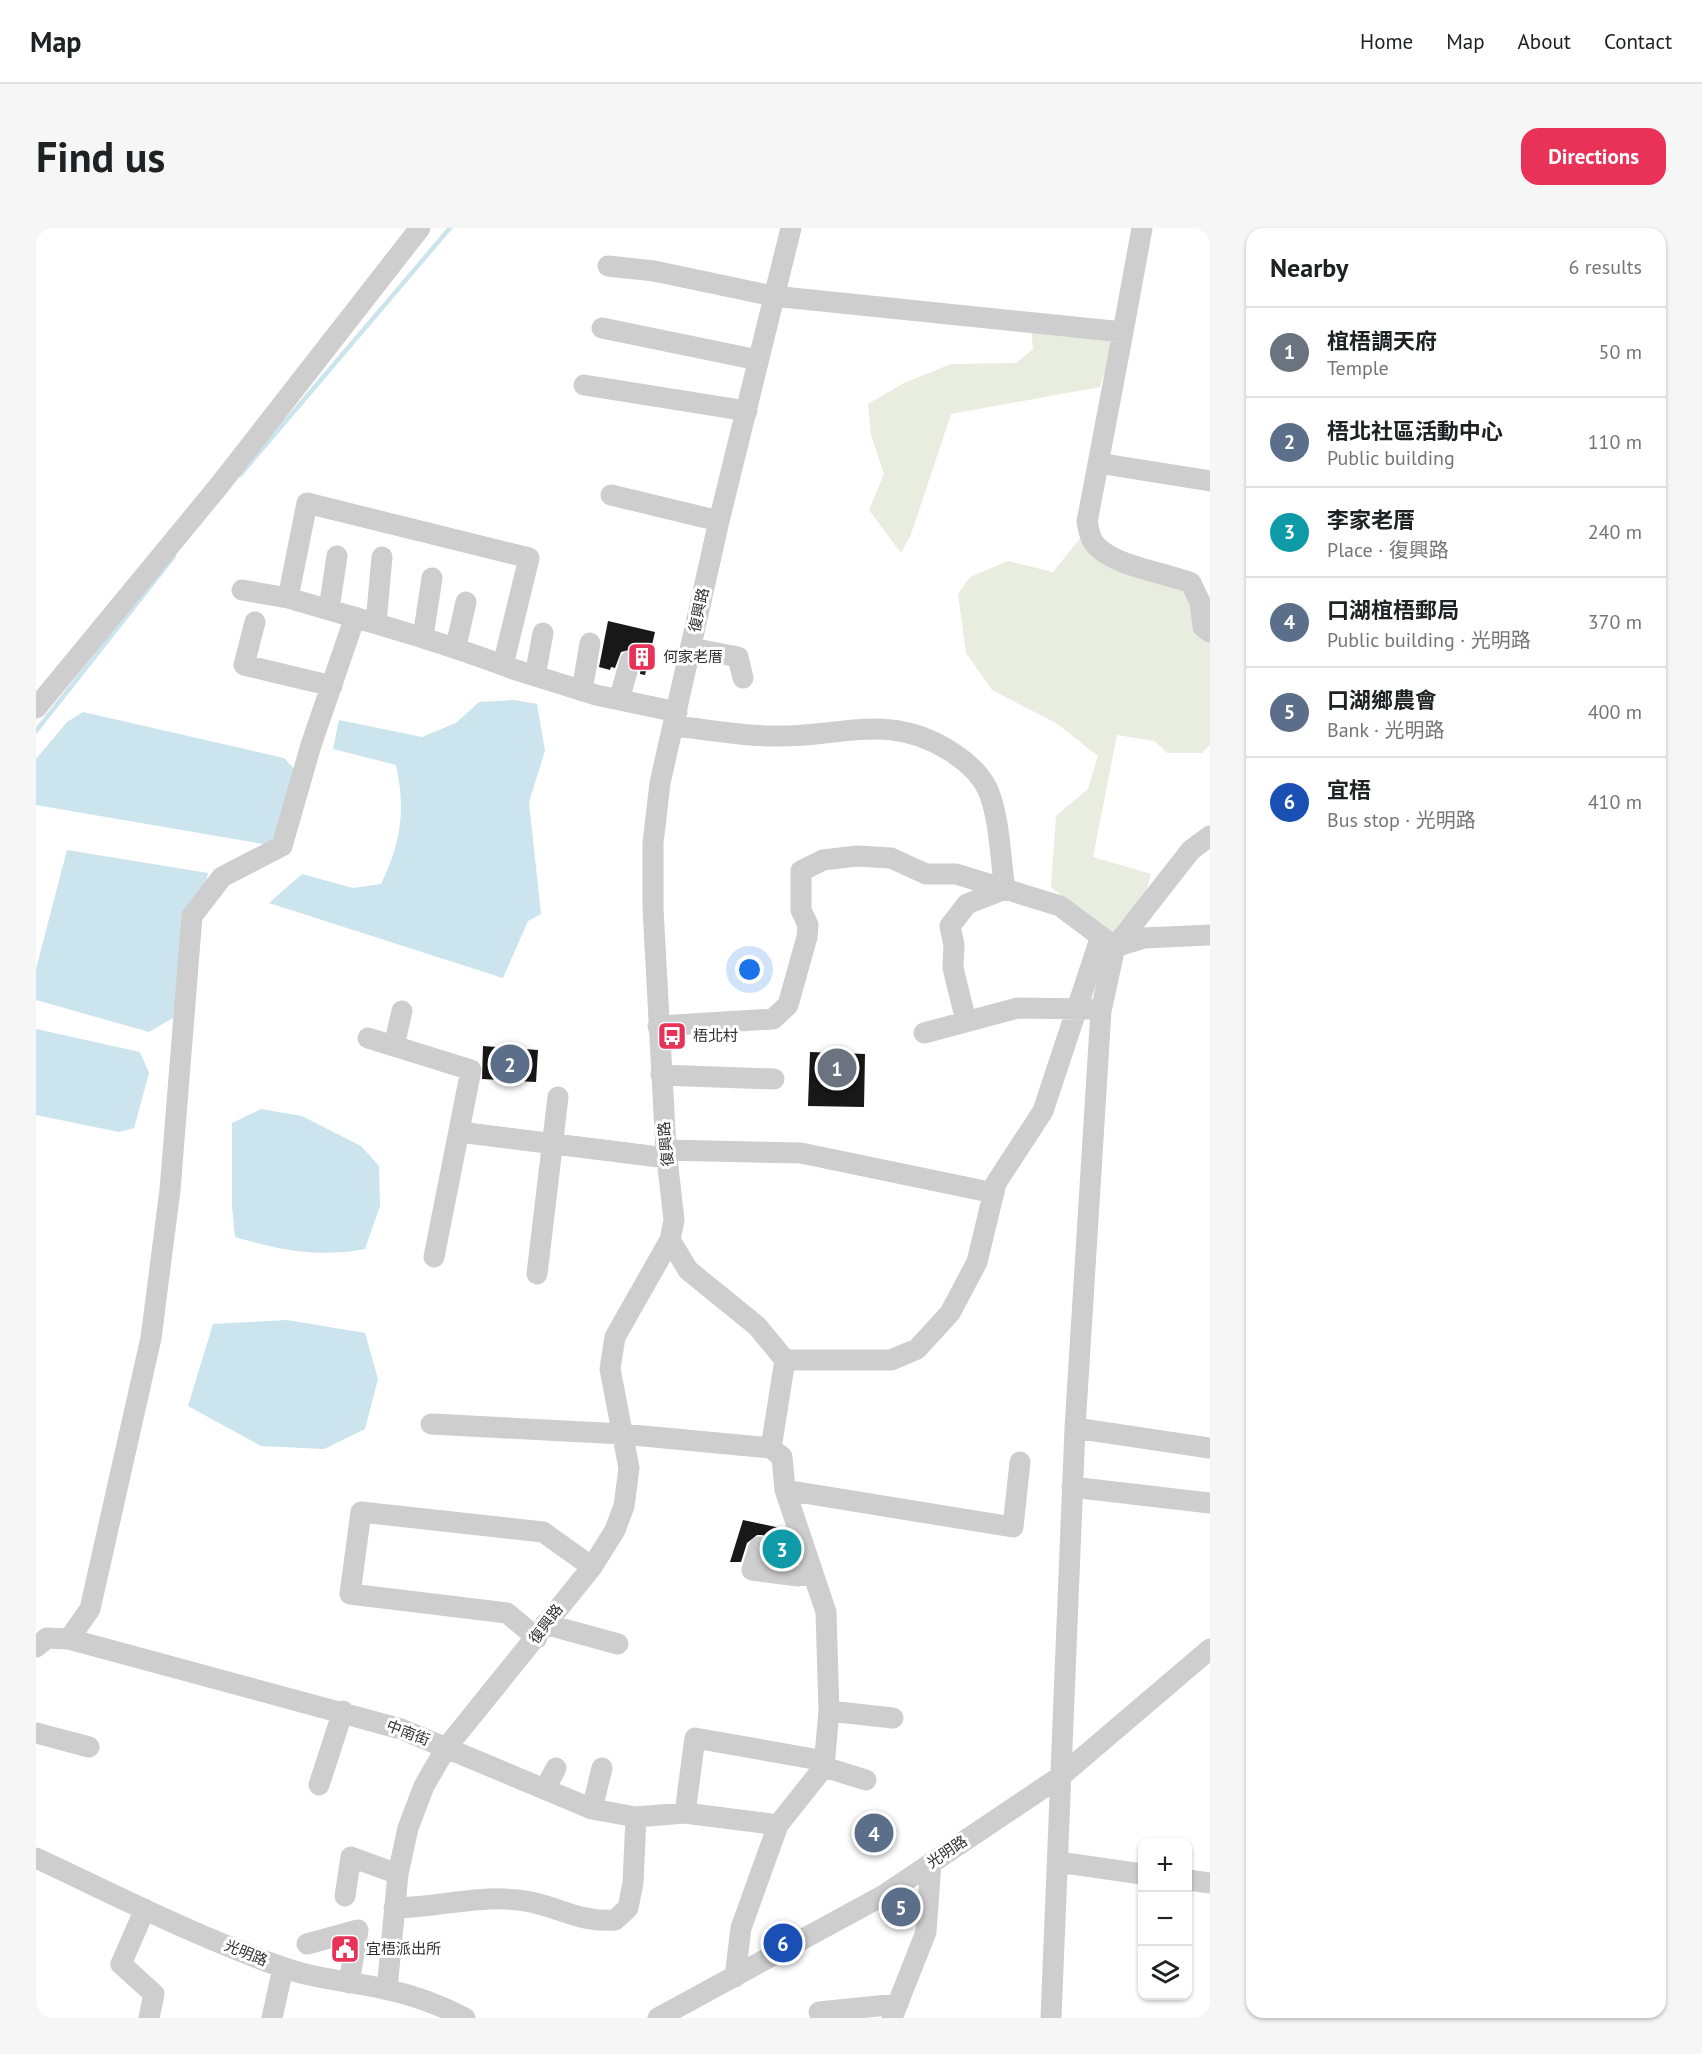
<!DOCTYPE html>
<meta charset="utf-8">
<style>
:root{--surface:#fff;--page:#f6f6f6;--text:#202124;--muted:#757577;--line:#e0e0e0;--accent:#e83257}
body{margin:0;font-family:"PT Sans","Noto Sans TC",sans-serif;background:var(--page);color:var(--text)}
.controls{position:absolute;right:18px;bottom:18px;display:grid;overflow:hidden;border-radius:12px;box-shadow:0 2px 4px #0004}
.controls button{width:54px;height:54px;display:grid;place-items:center;padding:0;border:0;border-bottom:2px solid var(--line);background:var(--surface);color:var(--text);font:30px sans-serif}
.you{position:absolute;left:714px;top:742px;width:21px;height:21px;margin:-15px;border:4px solid #fff;border-radius:50%;background:#1a73e8;box-shadow:0 0 0 9px #1a73e833}
.badge{display:grid;place-items:center;width:39px;height:39px;border-radius:50%;background:var(--accent);color:#fff;font-size:20px;font-weight:700}
.pin{position:absolute;translate:-50% -50%;border:3px solid #fff;box-shadow:0 2px 6px #0006}
.list{margin:0;padding:0;list-style:none}
h2{display:flex;justify-content:space-between;align-items:center;height:78px;margin:0;padding:0 24px;font-size:26px}
h2 small{font-size:20px;font-weight:400;color:var(--muted)}
.list li{display:grid;grid-template-columns:39px 1fr auto;gap:18px;align-items:center;box-sizing:border-box;height:90px;padding:0 24px;border-top:2px solid var(--line)}
.list b{display:block;font-size:22px;white-space:nowrap}
.list p{margin:0;font-size:20px;white-space:nowrap;color:var(--muted)}
.list em{font-size:20px;font-style:normal;color:var(--muted)}
.icon{flex:none;width:33px;height:33px;fill:none;stroke:currentColor;stroke-width:2;stroke-linecap:round;stroke-linejoin:round}
.map{position:relative;flex:none;width:1174px;height:1790px;overflow:hidden;border-radius:18px}
header{display:flex;align-items:center;gap:36px;box-sizing:border-box;height:84px;padding:0 30px;background:var(--surface);border-bottom:2px solid var(--line)}
header strong{font-size:28px}
nav{display:flex;gap:33px;margin-inline-start:auto;font-size:21px}
.intro{display:flex;align-items:center;justify-content:space-between;box-sizing:border-box;height:144px;padding:0 36px}
h1{margin:0;font-size:42px}
.button{padding:15px 27px;border-radius:18px;background:var(--accent);color:#fff;font-size:21px;font-weight:700}
main{display:flex;gap:36px;padding:0 36px}
aside{flex:1;background:var(--surface);border-radius:18px;box-shadow:0 2px 4px #0004}
.map>svg:first-child{display:block}
.green{fill:#e9eddf}
.water{fill:#cbe4ed}
.lines{fill:none;stroke-linecap:round;stroke-linejoin:round}
.stream{stroke:#cbe4ed;stroke-width:4.5}
.building{fill:#181818}
.minor{stroke:#cecece;stroke-width:21}
.labels{text-anchor:middle;stroke-width:6;stroke-linejoin:round;paint-order:stroke}
.street-label{font-size:15px;fill:#313131;stroke:#fff}
.poi-label{font-size:15px;fill:#313131;stroke:#fff;text-anchor:start}
</style>
<header>
<strong>Map</strong>
<nav><a>Home</a><a>Map</a><a>About</a><a>Contact</a></nav>
</header>
<div class="intro"><h1>Find us</h1><a class="button">Directions</a></div>
<main>
<div class="map">
<svg width="1174" height="1790" viewBox="0 0 1174 1790">
<rect width="100%" height="100%" fill="#fff"/>
<!-- green -->
<path class="green" d="M995,100l83,13 -14,46 -149,27 -40,120 -10,19 -32,-43 15,-36 -13,-39 -3,-31 36,-21 47,-19 65,-1 17,-14z
M1046,308l30,33 63,12 13,7 7,31v16l15,2v108l-8,8h-35l-12,-12 -38,-6 -24,122 58,17 -5,19 -33,42 -15,-9 -47,-39 5,-71 32,-27 10,-33 -42,-33 -64,-33 -26,-37 -8,-59 12,-17 38,-16 45,11z"/>
<!-- water -->
<path class="water" d="M478,472l23,4 8,47 -16,51 12,112 -13,7 -25,57 -234,-75 33,-29 51,14 28,-4c20,-41 25,-74 15,-119l-63,-16 6,-29 83,17 34,-14 23,-21z
M47,484l201,46 15,16 -24,72 -239,-41v-46l31,-37z
M31,622l141,23 -6,30 -21,16 2,93 -34,20 -113,-32v-31z
M0,801l104,23 9,21 -15,55 -15,4 -83,-17z
M225,881l41,7 59,30 18,20 1,40 -15,43c-47,9 -85,1 -130,-12l-3,-31v-83z
M251,1092l78,13 13,46 -13,50 -41,20 -63,-3 -73,-40 25,-82z"/>
<g class="lines">
<!-- stream -->
<path class="stream" d="M204,247l210,-247
M0,503l138,-175"/>
</g>
<!-- building -->
<path class="building" d="M572,393l47,11 -10,43 -5,-1 2,-17 -9,-8 -12,3 -6,16 -4,-1 -1,3 -11,-3z
M447,818l55,4 -2,32 -54,-3z
M774,824l55,2 -1,53 -56,-1z
M707,1292l42,9 11,34 -27,-4 2,-15 -8,-9h-6l-10,8 -6,19h-11z"/>
<g class="lines">
<!-- minor -->
<path class="minor" d="M572,38l46,5 119,25 350,36 19,-104
M566,100l156,32
M1087,104l-36,190c1,6 3,13 5,18 15,26 73,32 99,43l9,19 3,25 7,5
M548,157l163,26
M1062,235l112,18
M575,267l108,26
M206,362l46,8
M293,381l8,-53
M219,394l-11,43 88,21
M340,395l6,-66
M387,409l9,-59
M420,418l10,-44
M655,420l47,9 5,21
M467,437l26,-107 -222,-55 -19,95c76,22 151,43 225,71l83,26 81,17
M499,448l8,-43
M546,463l8,-48
M583,472l11,-39
M0,480l182,-221 202,-259
M637,498c33,3 67,10 100,10 67,2 114,-25 177,15 16,10 30,22 38,39 12,29 12,67 17,99l55,17 55,41 29,-9 66,-3
M930,793l-13,-53 1,-23 -4,-19 17,-22 38,-15
M622,798l115,-7 15,-14 19,-68 1,-12 -7,-15v-39l22,-11 34,-4 34,2 35,16h30l49,15
M888,805l94,-25 70,1
M332,810l103,32 -37,187
M358,818l8,-35
M625,847l113,4
M423,904l208,26
M630,922l135,3 193,40
M634,1012l18,30 69,56 28,34h106l26,-11 33,-36 27,-51 19,-79 47,-72 58,-175
M501,1046l21,-177
M395,1196l191,10 149,14
M1039,1200l135,20
M1036,1259l138,16
M749,1262l228,37 7,-65
M723,1319l-7,23 46,6 15,-3
M509,1396l73,20
M501,1410l-30,-25 -157,-19 11,-82 182,20 49,35
M33,1411l21,-30 61,-271 19,-148 22,-274 30,-39 60,-31 29,-101 44,-128
M0,1419l11,-9 22,1 332,90 191,80 44,8 49,-4 93,12
M793,1483l64,7
M0,1505l53,14
M788,1539l42,13
M283,1557l24,-74
M509,1561l11,-21
M556,1581l10,-41
M649,1585l10,-75 130,23
M0,1630c81,38 161,79 246,109 35,13 71,14 107,23 27,6 51,15 76,28
M1022,1634l84,12
M1152,1652l22,3
M309,1668l6,-39 47,17
M358,1680c41,0 82,-13 124,-8 36,3 57,23 97,20l13,-12 5,-25 3,-66
M109,1681l-24,55 33,30 -5,24
M271,1716l51,-14 -9,53
M699,1749l6,-49 37,-103 46,-58 5,-56 -3,-99 -41,-122 -3,-33 -11,-9 14,-88
M351,1761l11,-115 10,-46 16,-42 22,-38 146,-181 23,-37 9,-24 5,-38 -19,-99 5,-32 55,-97 4,-20 -8,-70 -13,-242v-65l7,-60 59,-262 72,-293
M783,1784l79,-8
M236,1790l11,-50
M622,1790l226,-123 177,-119 149,-127
M856,1790l34,-86 5,-69
M1015,1790l24,-590 26,-417 14,-64 76,-97 19,-14"/>
</g>
<!-- icons -->
<defs>
<g id="building-square" transform="scale(1.5)"><rect x="-9" y="-9" width="18" height="18" rx="4" fill="#e83257" stroke="#fff"/><path d="M-4-6H4V6H1V3H-1V6H-4ZM-2.5-4.3h1.7v1.8h-1.7ZM.8-4.3h1.7v1.8H.8ZM-2.5-1h1.7V.8h-1.7ZM.8-1h1.7V.8H.8Z" fill="#fff"/></g>
<g id="bus-square" transform="scale(1.5)"><rect x="-9" y="-9" width="18" height="18" rx="4" fill="#e83257" stroke="#fff"/><path d="M-5-6H5V4H4V6H2V4H-2V6H-4V4H-5ZM-3.5-4V0h7V-4ZM-3.5 1.2v1.5H-2V1.2ZM2 1.2v1.5H3.5V1.2Z" fill="#fff"/></g>
<g id="civic-square" transform="scale(1.5)"><rect x="-9" y="-9" width="18" height="18" rx="4" fill="#e83257" stroke="#fff"/><path d="M-.6-6.5H3V-4.5H.6V-3L4-1V1h2V6H-6V1h2V-1L-.6-3ZM-1.2 2.5V6h2.4V2.5Z" fill="#fff"/></g>
</defs>
<g fill-rule="evenodd">
<use href="#building-square" x="606" y="429"/>
<use href="#bus-square" x="636" y="808"/>
<use href="#civic-square" x="309" y="1721"/>
</g>
<g class="labels">
<!-- street labels -->
<g class="street-label">
<text transform="translate(663 382) rotate(-78)" y="5">復興路</text>
<text transform="translate(630 916) rotate(-95)" y="5">復興路</text>
<text transform="translate(510 1396) rotate(-53)" y="5">復興路</text>
<text transform="translate(372 1505) rotate(21)" y="5">中南街</text>
<text transform="translate(911 1624) rotate(-34)" y="5">光明路</text>
<text transform="translate(210 1725) rotate(22)" y="5">光明路</text>
</g>
<!-- poi labels -->
<g class="poi-label">
<text x="627" y="434">何家老厝</text>
<text x="657" y="813">梧北村</text>
<text x="330" y="1726">宜梧派出所</text>
</g>
</g>
</svg>
<div class="controls">
<button>+</button>
<button>−</button>
<button><svg class="icon" aria-label="layers" viewBox="0 0 24 24"><path d="M12 4l9 5-9 5-9-5zM3 14l9 5 9-5"/></svg></button>
</div>
<div class="you"></div>
<div class="pin badge" style="left:801px;top:840px;background:#6b7280">1</div>
<div class="pin badge" style="left:474px;top:836px;background:#5c6f8a">2</div>
<div class="pin badge" style="left:746px;top:1321px;background:#0f9aa8">3</div>
<div class="pin badge" style="left:838px;top:1605px;background:#5c6f8a">4</div>
<div class="pin badge" style="left:865px;top:1679px;background:#5c6f8a">5</div>
<div class="pin badge" style="left:747px;top:1715px;background:#1a4fb4">6</div>
</div>
<aside>
<h2>Nearby<small>6 results</small></h2>
<ul class="list">
<li><span class="badge" style="background:#6b7280">1</span><div><b>椬梧調天府</b><p>Temple</p></div><em>50 m</em></li>
<li><span class="badge" style="background:#5c6f8a">2</span><div><b>梧北社區活動中心</b><p>Public building</p></div><em>110 m</em></li>
<li><span class="badge" style="background:#0f9aa8">3</span><div><b>李家老厝</b><p>Place · 復興路</p></div><em>240 m</em></li>
<li><span class="badge" style="background:#5c6f8a">4</span><div><b>口湖椬梧郵局</b><p>Public building · 光明路</p></div><em>370 m</em></li>
<li><span class="badge" style="background:#5c6f8a">5</span><div><b>口湖鄉農會</b><p>Bank · 光明路</p></div><em>400 m</em></li>
<li><span class="badge" style="background:#1a4fb4">6</span><div><b>宜梧</b><p>Bus stop · 光明路</p></div><em>410 m</em></li>
</ul>
</aside>
</main>
